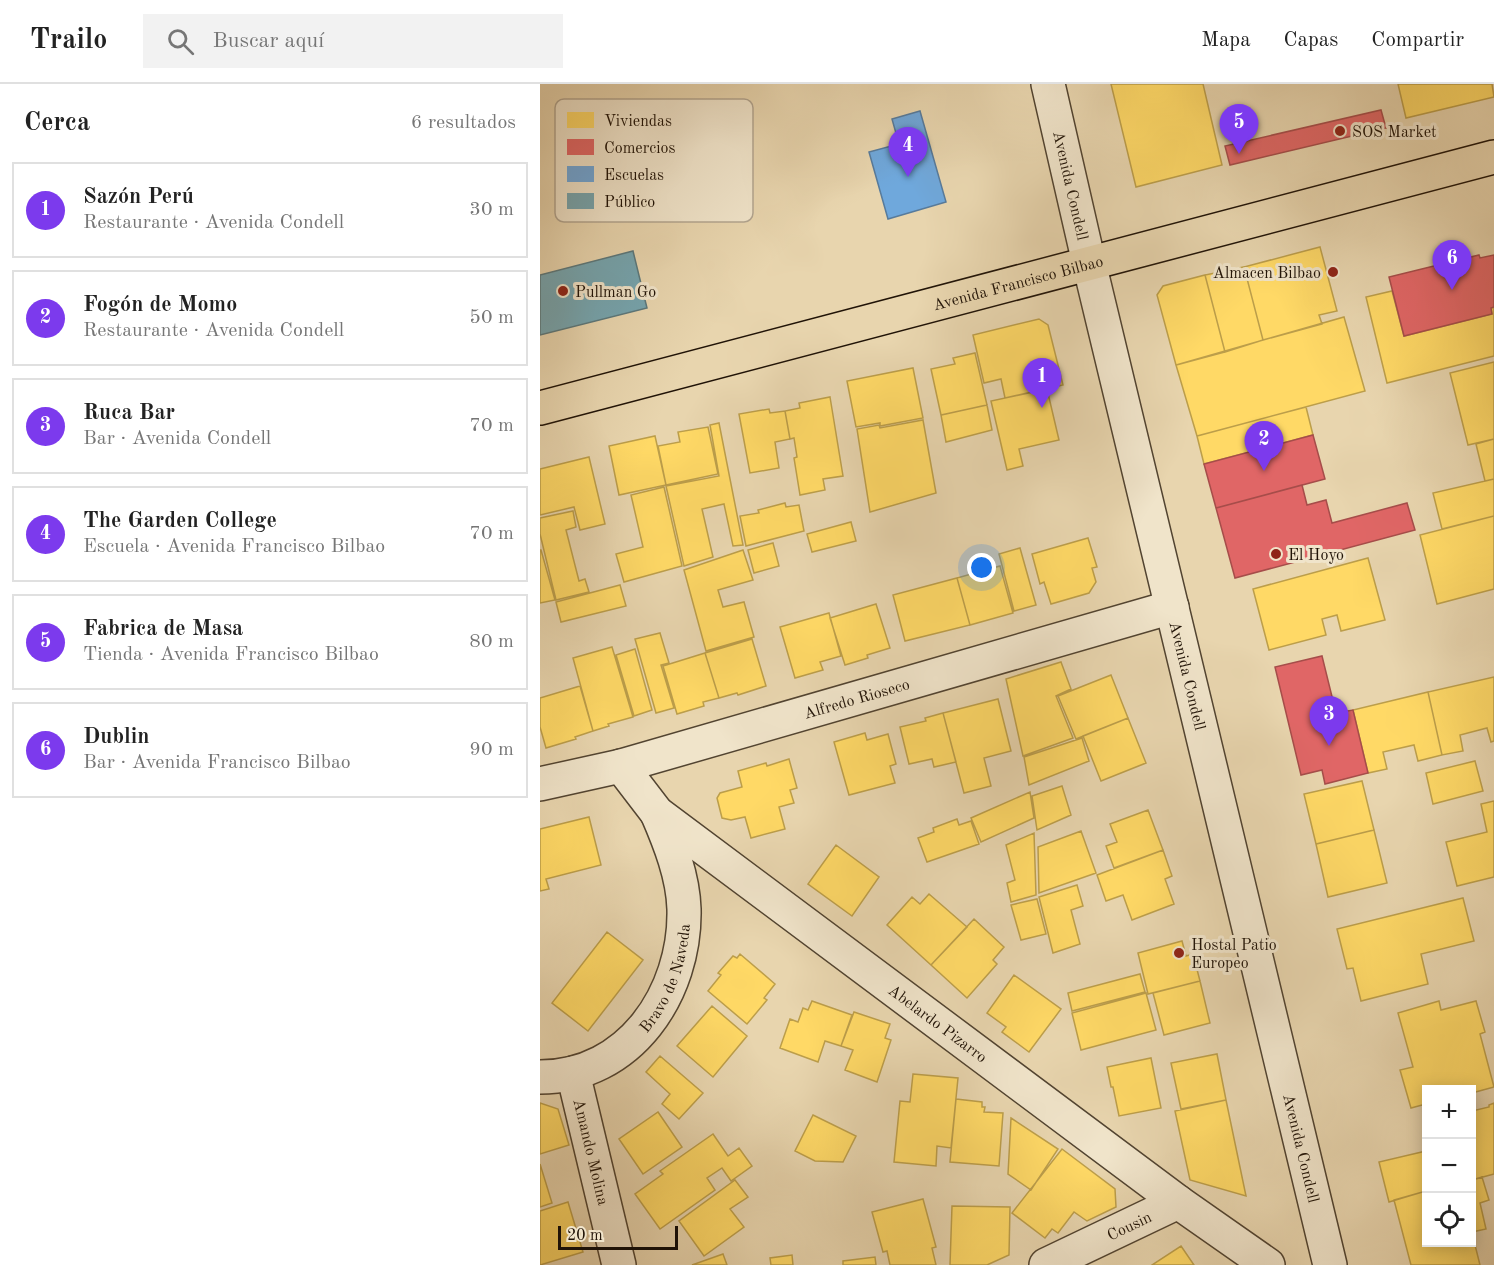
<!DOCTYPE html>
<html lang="es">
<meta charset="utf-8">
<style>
:root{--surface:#fff;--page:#f2f2f2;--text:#222;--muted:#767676;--line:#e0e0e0;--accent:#7c3aed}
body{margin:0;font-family:"Old Standard TT",serif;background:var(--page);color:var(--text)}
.controls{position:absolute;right:18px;bottom:18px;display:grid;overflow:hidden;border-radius:0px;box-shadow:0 3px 15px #0003}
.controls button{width:54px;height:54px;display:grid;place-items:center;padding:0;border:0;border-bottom:2px solid var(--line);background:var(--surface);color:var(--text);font:30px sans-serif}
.scale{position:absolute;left:18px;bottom:15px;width:120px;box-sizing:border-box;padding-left:6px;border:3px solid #201307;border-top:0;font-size:16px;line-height:21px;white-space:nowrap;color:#201307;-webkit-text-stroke:4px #f0e4ca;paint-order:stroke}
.you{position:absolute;left:442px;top:484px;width:21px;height:21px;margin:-15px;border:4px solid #fff;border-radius:50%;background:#1a73e8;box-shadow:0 0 0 9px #1a73e833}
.badge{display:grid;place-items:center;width:39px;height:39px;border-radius:50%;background:var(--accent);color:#fff;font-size:20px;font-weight:700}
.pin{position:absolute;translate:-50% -50px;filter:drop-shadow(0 2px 3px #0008)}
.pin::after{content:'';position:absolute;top:32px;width:21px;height:18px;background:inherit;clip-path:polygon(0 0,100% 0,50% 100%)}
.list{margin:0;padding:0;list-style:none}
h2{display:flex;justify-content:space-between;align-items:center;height:78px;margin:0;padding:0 24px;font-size:26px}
h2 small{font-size:20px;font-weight:400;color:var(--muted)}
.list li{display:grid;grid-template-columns:39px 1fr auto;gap:18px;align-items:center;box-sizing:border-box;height:96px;margin:0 12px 12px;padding:0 12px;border:2px solid var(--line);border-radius:0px}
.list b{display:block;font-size:22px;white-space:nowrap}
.list p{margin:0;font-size:20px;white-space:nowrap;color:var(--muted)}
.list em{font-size:20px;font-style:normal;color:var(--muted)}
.icon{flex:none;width:33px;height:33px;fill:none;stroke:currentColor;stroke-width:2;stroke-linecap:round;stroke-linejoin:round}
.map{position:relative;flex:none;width:954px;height:1181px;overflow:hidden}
header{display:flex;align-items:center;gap:36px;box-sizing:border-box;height:84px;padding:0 30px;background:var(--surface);border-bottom:2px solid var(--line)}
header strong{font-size:28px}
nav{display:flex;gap:33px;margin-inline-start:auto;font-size:21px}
.search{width:420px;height:54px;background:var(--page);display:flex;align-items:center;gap:15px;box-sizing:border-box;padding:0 21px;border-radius:0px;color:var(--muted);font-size:22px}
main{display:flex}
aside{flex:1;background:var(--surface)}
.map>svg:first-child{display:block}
.homes{fill:#ffd966;stroke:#bc9e4a;stroke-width:1.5}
.shops{fill:#e06666;stroke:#a64d4a;stroke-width:1.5}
.schools{fill:#6fa8dc;stroke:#577b9c;stroke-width:1.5}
.public{fill:#76a5af;stroke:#5c797d;stroke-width:1.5}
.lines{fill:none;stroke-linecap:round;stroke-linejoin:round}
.minor-casing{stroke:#524431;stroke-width:36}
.major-casing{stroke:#201307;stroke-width:36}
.minor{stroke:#f0e4ca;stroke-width:33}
.major{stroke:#e8d5ae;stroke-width:33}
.poi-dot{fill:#8f2418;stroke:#f0e4ca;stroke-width:2}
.labels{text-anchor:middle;stroke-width:6;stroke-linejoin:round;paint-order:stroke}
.poi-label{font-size:16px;fill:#201307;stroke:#f0e4ca;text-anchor:start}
.street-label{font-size:16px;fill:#201307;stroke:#f0e4ca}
.key{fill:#f0e4ca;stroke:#b2a590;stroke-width:1.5}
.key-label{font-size:16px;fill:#201307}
</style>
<header>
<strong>Trailo</strong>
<div class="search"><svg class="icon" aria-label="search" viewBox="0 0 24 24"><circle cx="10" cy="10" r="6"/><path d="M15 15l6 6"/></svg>Buscar aquí</div>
<nav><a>Mapa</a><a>Capas</a><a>Compartir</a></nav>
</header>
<main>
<aside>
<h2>Cerca<small>6 resultados</small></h2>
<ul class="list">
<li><span class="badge">1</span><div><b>Sazón Perú</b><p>Restaurante · Avenida Condell</p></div><em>30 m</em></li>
<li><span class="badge">2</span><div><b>Fogón de Momo</b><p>Restaurante · Avenida Condell</p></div><em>50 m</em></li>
<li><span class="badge">3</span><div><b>Ruca Bar</b><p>Bar · Avenida Condell</p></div><em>70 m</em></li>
<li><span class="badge">4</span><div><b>The Garden College</b><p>Escuela · Avenida Francisco Bilbao</p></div><em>70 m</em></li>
<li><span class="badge">5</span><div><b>Fabrica de Masa</b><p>Tienda · Avenida Francisco Bilbao</p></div><em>80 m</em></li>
<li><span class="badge">6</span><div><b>Dublin</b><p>Bar · Avenida Francisco Bilbao</p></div><em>90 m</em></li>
</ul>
</aside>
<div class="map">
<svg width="954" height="1181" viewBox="0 0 954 1181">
<rect width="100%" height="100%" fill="#e8d5ae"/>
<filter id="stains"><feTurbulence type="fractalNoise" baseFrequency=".00333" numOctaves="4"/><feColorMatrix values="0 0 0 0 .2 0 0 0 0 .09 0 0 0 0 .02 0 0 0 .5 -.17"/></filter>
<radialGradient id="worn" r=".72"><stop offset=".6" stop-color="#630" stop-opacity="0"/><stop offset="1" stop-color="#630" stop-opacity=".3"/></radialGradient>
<!-- homes -->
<path class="homes" d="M571,0h92l19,81 -86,22z
M858,0h94l2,13 -88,21z
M780,163l17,64 -18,4 3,9 -59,16 -19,-73z
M704,183l19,73 -38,12 -20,-77z
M665,191l20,77 -49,13 -19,-70 6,-9z
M852,207l12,45 88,-22 -1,-6 3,-1v49l-107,27 -21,-86z
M804,233l21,74 -168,45 -21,-71z
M499,235l9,6 15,60 -58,13 -4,-19 -17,4 -11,-48z
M435,269l12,52 -46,10 -10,-46 24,-5 -2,-6z
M954,278v77l-26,6 -18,-72z
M373,284l10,50 -43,8v-3l-24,4 -9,-46z
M507,305l12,51 -40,9 4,17 -16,4 -16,-69z
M290,313l13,79 -20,3 2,11 -25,5 -6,-37 3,-1 -3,-19 -4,1 -5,-28 15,-3 -1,-5z
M447,321l5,25 -46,12 -5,-27z
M766,323l7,28 -109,29 -7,-28z
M229,325l1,4 15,-2 5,28 -15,3 4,26 -29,5 -11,-59z
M383,336l13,73 -66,19 -13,-83 22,-4 1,3z
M179,339l24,122 -10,1 -9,-42 -22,5 11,48 -29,9 -18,-80 53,-10 -9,-51z
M168,343l10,47 -52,11 -8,-39 22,-4 -2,-10z
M115,352l11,49 -47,10 -10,-49z
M954,355v40l-9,2 -9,-37z
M49,373l16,67 -25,6 -6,-23 -34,8v-46z
M954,395v37l-52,13 -9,-36z
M124,403l18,79 -58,16 -8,-28 27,-7 -12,-52z
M245,419l1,4 13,-2 5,26 -58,15 -6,-30 19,-3 -1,-3z
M33,427l3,16 -10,3 13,51 6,-2 4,13 -33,8 -16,-66v-16z
M954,432v73l-57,15 -17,-69z
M311,438l5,19 -44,11 -5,-18z
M548,454l9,29 -5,1 4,14 -7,11 -38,11 -7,-22 -4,2 -8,-30z
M233,459l6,23 -25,7 -6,-23z
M480,464l16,57 -22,6 -15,-57z
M0,466h1l14,50 -15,3z
M203,466l10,30 -35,10 5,17 21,-5 10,35 -48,14 -22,-81z
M828,474l17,62 -44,11 -4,-16 -15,4 4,16 -57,15 -16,-61z
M460,482l13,47 -43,12 -13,-47z
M417,494l13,47 -65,16 -12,-46z
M80,501l6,21 -65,16 -5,-20z
M336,520l14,44 -23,7 1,3 -23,7 -15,-47z
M289,529l12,43 -21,6 3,8 -28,8 -15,-51z
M120,549l9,30 -8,2 13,43 -18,5 -21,-74z
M212,555l14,47 -28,9 -1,-2 -18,5 -14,-45z
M72,563l21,70 -25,7 1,2 -16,5 -20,-73z
M95,565l17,61 -18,6 -18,-61z
M165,569l14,45 -16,4 1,4 -27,8 -14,-48z
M521,578l10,27 -15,7 17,42 -50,18 -17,-77z
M571,591l17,43 -52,21 -18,-43z
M954,593v64l-3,1 -4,-14 -27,7 3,16 -21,4 -14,-63z
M40,602l13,45 -18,6 1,2 -30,9 -6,-21v-29z
M888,608l14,63 -24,6 -4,-16 -31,7 4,17 -19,4 -15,-63z
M458,615l13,52 -27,7 7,28 -27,7 -21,-80z
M403,629l13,49 -22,5 -2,-8 -23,5 -9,-37 26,-6 -1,-3z
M588,634l18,45 -45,18 -18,-45z
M325,649l2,7 21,-6 8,30 -6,2 5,17 -46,12 -15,-53z
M542,654l7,23 -60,24 -5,-28z
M249,675l8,29 -7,2 4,13 -15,4 6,22 -34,9 -6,-21 -14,3 -9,-2 -5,-20 3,-5 22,-6 -4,-16 28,-8 1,3z
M935,677l8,30 -50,13 -7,-31z
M822,697l12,49 -58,14 -12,-50z
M522,702l9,29 -34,15 -5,-34z
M490,708l4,26 -53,24 -10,-24z
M954,717v76l-37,9 -11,-44 41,-10 -6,-28z
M608,726l15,40 -49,18 -8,-22 11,-4 -7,-18z
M49,733l12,48 -55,14 3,10 -9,2v-62z
M417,735l2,6 12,-4 8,23 -52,18 -9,-24 16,-6 -1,-4z
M834,746l13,53 -59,14 -12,-53z
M541,747l15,42 -57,20 -1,-46z
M494,749l2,62 -25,7 -4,-19 8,-3 -9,-35z
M296,761l43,32 -27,39 -44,-32z
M623,766l9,26 -7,3 9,25 -42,16 -9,-25 -17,6 -9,-26z
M537,801l6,21 -12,4 9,34 -27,9 -14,-56z
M389,810l38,33 -36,38 -44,-40 25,-28 8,7z
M923,814l11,43 -53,13 7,30 -67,17 -8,-33 -6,1 -10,-40z
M497,815l9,35 -25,6 -10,-35z
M434,835l30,28 -11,13 4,4 -30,34 -36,-33z
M67,848l36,28 -55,71 -36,-28z
M642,857l4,15 7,-2 7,27 -52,13 -10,-41z
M200,870l35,30 -11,14 3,2 -20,24 -39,-33 13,-16 -3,-2 15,-17 4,2z
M600,890l5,18 -73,19 -4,-18z
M474,891l47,34 -32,43 -27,-20 4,-5 -19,-14z
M660,897l10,42 -46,12 -11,-42z
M606,909l10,37 -75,20 -9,-37z
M272,917l40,14 -11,31 -16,-5 -7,21 -38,-14 10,-29 8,3 5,-14 5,2z
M899,917l2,9 35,-9 9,31 -5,2 14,53 -22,6v-3h-46v14l-15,4 -11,-38 13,-3 -15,-54z
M172,922l35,30 -34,41 -36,-31z
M314,928l36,12 -5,14 6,2 -14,42 -32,-12 8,-20 -12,-4z
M677,970l9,46 -45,9 -10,-46z
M120,972l43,37 -24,26 -17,-15 8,-10 -24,-22z
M611,974l10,50 -42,8 -6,-29h-2l-4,-20z
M373,990l45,4 -7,70 -14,-2 -1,20 -42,-4 6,-61 10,1z
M416,1015l26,3v5h3l-1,5 19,1 -4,53 -49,-4z
M686,1016l20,96 -56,-16 -15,-69z
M0,1019l18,6 11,36 -29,9z
M954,1019v71l-22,6v-69l17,-4v-2z
M118,1028l24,35 -39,27 -24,-35z
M273,1031l43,21 -13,26 -28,-1 -20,-10z
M471,1034l47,31 -27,41 -23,-16z
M173,1050l15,22 11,-8 13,18 -21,15 -9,-13 -15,10 8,12 -55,39 -25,-35 28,-20 -3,-3z
M522,1065l53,40 1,18 -29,14 -13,-9 -16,21 -6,-4 -7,9 -33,-25z
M886,1067v40l-37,11 -10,-40z
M0,1080l12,39 -12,4z
M942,1093l7,23 -9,3 6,26 -14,3v-52z
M195,1096l13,17 -18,12 14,18 -40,29 -25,-35z
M886,1107v51h46v-9l8,32h-69l-17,-65z
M383,1115l13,48 -4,1 4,17h-46l-3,-14 -4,1 -11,-40z
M28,1118l15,50 -43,13v-54z
M412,1122l58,1 -1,48 -22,10h-37z
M641,1162l13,19h-42z
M183,1170l4,11h-35z
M252,1171l1,10h-22l-1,-7z
M335,1173l1,8h-33v-4z"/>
<!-- shops -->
<path class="shops" d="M841,26l5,18 -156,37 -5,-19z
M939,171l1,3 14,-3v52l-3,1 1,6 -88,22 -15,-59z
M773,351l12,44 -109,29 -12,-44z
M762,401l5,20 19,-5 6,23 75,-20 8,27 -180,48 -19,-70z
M782,572l14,57 17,-3 15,63 -43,11 -3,-14 -21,5 -26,-108z"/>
<!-- schools -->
<path class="schools" d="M380,27l26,91 -58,17 -19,-67 30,-8 -7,-25z"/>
<!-- public -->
<path class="public" d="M93,167l14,57 -107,27v-60z"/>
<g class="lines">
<!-- minor casing -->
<g class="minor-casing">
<g id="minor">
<path id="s1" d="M508,0l41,179 241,1002"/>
<path id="s2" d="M81,682l36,47 521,389 90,63"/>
<path id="s3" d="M0,700l81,-18 551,-159"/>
<path id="s4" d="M33,989l46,192"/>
<path id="s5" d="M0,993c90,0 146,-84 144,-168 -1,-33 -14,-66 -27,-96"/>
<path id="s6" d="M506,1181l132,-63"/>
</g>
</g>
<!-- major casing -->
<g class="major-casing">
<g id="major">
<path id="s7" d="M0,324l954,-251"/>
</g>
</g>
<!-- minor -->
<use href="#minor" class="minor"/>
<!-- major -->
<use href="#major" class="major"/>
</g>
<!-- markers -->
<g class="poi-dot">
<circle cx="800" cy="47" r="6"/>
<circle cx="793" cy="188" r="6"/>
<circle cx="23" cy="207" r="6"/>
<circle cx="736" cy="470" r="6"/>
<circle cx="639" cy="869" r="6"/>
</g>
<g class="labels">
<!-- poi labels -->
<g class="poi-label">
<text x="812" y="53">SOS Market</text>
<text x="781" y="194" text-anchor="end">Almacen Bilbao</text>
<text x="35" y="213">Pullman Go</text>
<text x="748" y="476">El Hoyo</text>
<text x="651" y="866">Hostal Patio<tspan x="651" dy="18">Europeo</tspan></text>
</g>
<!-- street labels -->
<g class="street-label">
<text dy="6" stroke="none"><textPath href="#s1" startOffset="104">Avenida Condell</textPath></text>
<text dy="6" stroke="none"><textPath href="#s7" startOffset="494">Avenida Francisco Bilbao</textPath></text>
<text dy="6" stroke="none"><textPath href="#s1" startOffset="608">Avenida Condell</textPath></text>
<text dy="6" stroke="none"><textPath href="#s3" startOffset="328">Alfredo Rioseco</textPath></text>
<text dy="6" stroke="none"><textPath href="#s5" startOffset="174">Bravo de Naveda</textPath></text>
<text dy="6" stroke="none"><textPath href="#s2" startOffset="410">Abelardo Pizarro</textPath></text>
<text dy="6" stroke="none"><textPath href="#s1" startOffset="1094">Avenida Condell</textPath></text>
<text dy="6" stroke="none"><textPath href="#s4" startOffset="81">Amando Molina</textPath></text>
<text dy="6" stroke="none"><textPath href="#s6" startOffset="92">Cousin</textPath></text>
</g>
</g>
<!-- legend -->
<rect x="15" y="15" width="198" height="123" rx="9" class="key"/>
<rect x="27" y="28" width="27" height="16" fill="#ffd966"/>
<rect x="27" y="55" width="27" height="16" fill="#e06666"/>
<rect x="27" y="82" width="27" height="16" fill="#6fa8dc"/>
<rect x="27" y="109" width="27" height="16" fill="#76a5af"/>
<g class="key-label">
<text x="64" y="42">Viviendas</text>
<text x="64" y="69">Comercios</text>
<text x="64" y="96">Escuelas</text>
<text x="64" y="123">Público</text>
</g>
<rect width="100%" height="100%" filter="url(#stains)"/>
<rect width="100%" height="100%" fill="url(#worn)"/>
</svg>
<div class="controls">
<button>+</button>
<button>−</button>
<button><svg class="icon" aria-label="locate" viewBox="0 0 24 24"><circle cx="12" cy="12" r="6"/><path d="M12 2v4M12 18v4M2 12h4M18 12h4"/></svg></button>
</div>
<div class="scale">20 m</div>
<div class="you"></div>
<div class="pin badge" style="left:502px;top:324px">1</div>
<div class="pin badge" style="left:724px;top:387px">2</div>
<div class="pin badge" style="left:789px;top:662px">3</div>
<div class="pin badge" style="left:368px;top:93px">4</div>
<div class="pin badge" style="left:699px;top:70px">5</div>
<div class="pin badge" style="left:912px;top:206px">6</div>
</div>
</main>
